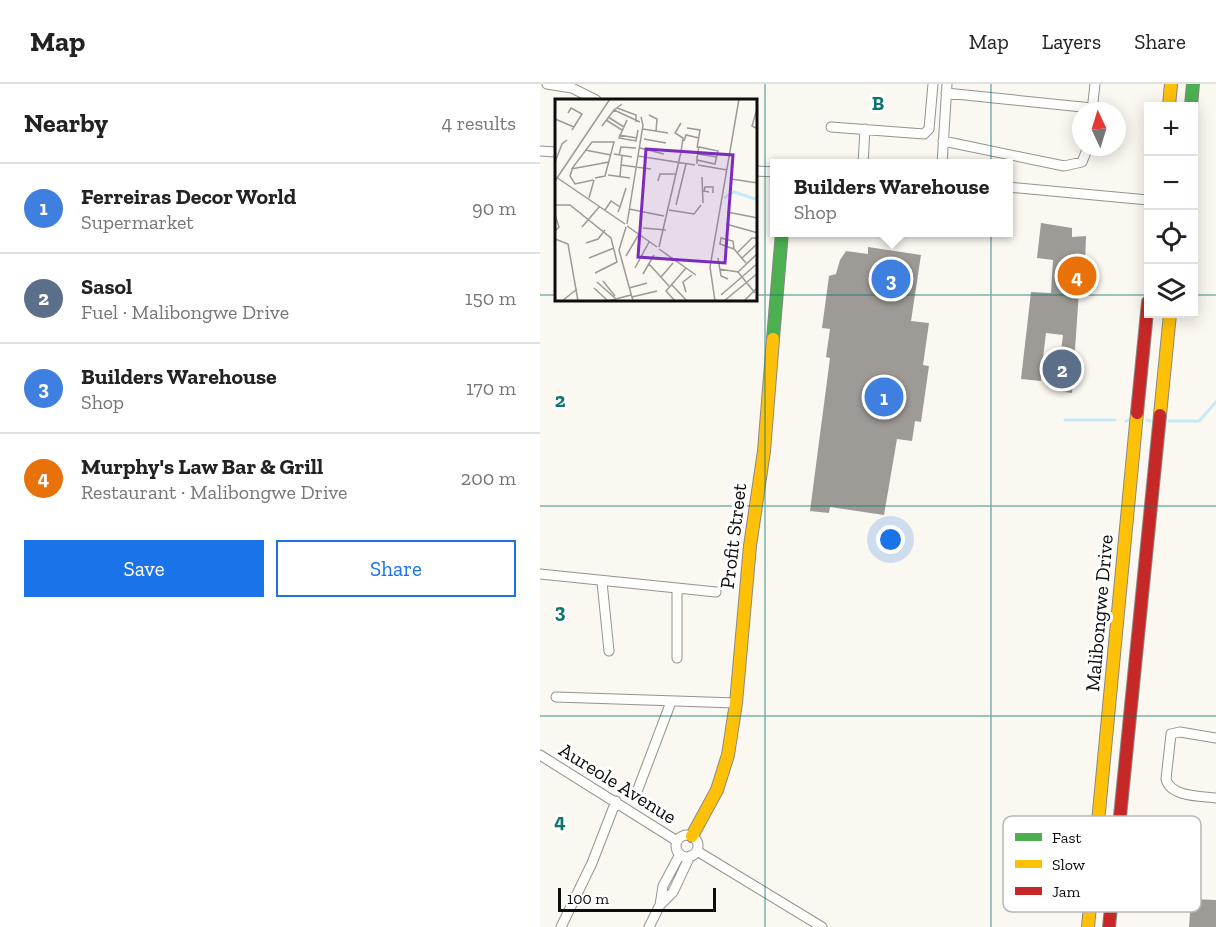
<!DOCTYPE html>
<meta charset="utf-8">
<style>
:root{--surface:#fff;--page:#f2f2f2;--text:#222;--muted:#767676;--line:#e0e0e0;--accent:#1a73e8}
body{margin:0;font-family:"Zilla Slab",serif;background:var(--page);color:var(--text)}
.controls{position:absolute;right:18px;top:18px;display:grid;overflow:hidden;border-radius:0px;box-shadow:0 3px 15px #0003}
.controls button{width:54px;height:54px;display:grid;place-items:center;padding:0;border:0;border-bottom:2px solid var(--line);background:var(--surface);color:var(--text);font:30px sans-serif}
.compass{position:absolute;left:532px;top:18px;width:54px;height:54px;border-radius:50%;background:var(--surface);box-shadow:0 3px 15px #0003;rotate:356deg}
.scale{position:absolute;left:18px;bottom:15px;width:158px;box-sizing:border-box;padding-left:6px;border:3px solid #0d0d0d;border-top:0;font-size:16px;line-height:21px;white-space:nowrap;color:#0d0d0d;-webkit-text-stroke:4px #fff;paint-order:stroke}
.you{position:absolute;left:351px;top:456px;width:21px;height:21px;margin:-15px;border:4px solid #fff;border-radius:50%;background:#1a73e8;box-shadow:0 0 0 9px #1a73e833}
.badge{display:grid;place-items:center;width:39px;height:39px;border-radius:50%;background:var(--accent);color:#fff;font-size:20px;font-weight:700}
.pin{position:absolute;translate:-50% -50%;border:3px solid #fff;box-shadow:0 2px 6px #0006}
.popup{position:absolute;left:230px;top:75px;width:243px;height:78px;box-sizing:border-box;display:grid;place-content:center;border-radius:0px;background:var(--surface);filter:drop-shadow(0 2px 4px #0005);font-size:20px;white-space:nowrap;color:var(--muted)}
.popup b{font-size:22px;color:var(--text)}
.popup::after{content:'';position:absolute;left:50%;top:100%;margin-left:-12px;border:12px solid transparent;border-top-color:var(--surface)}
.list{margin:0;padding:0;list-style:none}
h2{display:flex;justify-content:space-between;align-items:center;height:78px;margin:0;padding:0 24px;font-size:26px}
h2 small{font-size:20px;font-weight:400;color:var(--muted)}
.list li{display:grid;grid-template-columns:39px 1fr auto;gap:18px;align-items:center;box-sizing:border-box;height:90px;padding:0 24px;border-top:2px solid var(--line)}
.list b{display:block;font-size:22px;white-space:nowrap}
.list p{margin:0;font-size:20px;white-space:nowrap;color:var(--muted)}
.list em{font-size:20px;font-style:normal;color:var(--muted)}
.actions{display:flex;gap:12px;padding:18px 24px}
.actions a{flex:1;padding:14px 0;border:2px solid var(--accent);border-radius:0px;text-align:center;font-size:21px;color:var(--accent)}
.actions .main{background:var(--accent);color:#fff}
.icon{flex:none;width:33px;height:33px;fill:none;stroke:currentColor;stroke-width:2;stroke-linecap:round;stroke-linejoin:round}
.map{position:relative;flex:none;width:676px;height:843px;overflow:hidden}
header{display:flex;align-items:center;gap:36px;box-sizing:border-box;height:84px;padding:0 30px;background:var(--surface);border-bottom:2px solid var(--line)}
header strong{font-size:28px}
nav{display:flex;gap:33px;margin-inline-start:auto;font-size:21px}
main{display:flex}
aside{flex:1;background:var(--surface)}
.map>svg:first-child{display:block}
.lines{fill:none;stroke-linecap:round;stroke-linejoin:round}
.stream{stroke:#c6e9f7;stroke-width:3}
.building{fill:#9e9b97;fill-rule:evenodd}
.street-casing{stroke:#949390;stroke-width:11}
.fast-casing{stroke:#8b8986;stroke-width:14}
.slow-casing{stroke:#8b8986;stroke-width:14}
.jam-casing{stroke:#8b8986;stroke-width:14}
.street{stroke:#fefefd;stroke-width:9}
.fast{stroke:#4caf50;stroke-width:12}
.slow{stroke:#ffc107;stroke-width:12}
.jam{stroke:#c62828;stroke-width:12}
.grid{fill:none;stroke:#0f766e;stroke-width:1.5;stroke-opacity:0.55}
.labels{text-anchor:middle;stroke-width:6;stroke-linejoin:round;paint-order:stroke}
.street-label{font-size:20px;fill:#0d0d0d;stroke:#fff}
.inset-river{fill:none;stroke:#c6e9f7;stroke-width:3}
.inset-road{fill:none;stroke:#9c9a96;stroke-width:1.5}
.view{fill:#7b2cbf;fill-opacity:0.15;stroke:#7b2cbf;stroke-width:3}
.inset-edge{fill:none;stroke:#0d0d0d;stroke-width:3}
.key{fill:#fff;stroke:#b6b6b6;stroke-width:1.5}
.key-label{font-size:16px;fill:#0d0d0d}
.grid-label{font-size:20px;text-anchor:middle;font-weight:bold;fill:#0f766e;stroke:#fff;stroke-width:6;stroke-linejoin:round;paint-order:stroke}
</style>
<header>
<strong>Map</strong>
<nav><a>Map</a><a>Layers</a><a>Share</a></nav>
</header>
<main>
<aside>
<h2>Nearby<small>4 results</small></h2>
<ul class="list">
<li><span class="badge" style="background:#3f7fe0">1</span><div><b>Ferreiras Decor World</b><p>Supermarket</p></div><em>90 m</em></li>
<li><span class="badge" style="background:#5c6f8a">2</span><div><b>Sasol</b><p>Fuel · Malibongwe Drive</p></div><em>150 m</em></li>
<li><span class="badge" style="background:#3f7fe0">3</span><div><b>Builders Warehouse</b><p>Shop</p></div><em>170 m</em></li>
<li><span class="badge" style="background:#e8710a">4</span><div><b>Murphy's Law Bar &amp; Grill</b><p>Restaurant · Malibongwe Drive</p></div><em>200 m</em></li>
</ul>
<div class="actions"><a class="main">Save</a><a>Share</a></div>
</aside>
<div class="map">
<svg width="676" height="843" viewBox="0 0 676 843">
<rect width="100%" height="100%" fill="#fbf8f1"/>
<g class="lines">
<!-- stream -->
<path class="stream" d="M525,336h50
M607,336l3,1
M586,337l2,-1
M629,337h30l17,-19"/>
</g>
<!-- building -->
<path class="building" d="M501,139l31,5v9l14,-1 -1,31 -4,25 -2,-1 -7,102 -16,-2 2,-13 -17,-2v5l-20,-2 10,-87 20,1 2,-33 -16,-2zM506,249l17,2 -3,24 -17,-1z
M328,163l53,8 -10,66 18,2 -6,42 6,1 -8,56 -6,-1 -3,20 -15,-2 -13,76 -54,-8 -1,6 -19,-2 20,-153 -4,-1 4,-28 -8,-1 7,-52 7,-2 4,-14 6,-9 22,3z
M651,815l25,1v27h-27z"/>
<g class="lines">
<!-- street casing -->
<g class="street-casing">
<path id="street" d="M7,0l25,4 24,12
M406,9l146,15
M552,27l3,-27
M291,43l93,7 5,-5 4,-45
M403,57l121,25 18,-4 6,-15
M0,67l16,1
M323,80l2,-35
M402,80l5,-80
M216,87l18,1
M468,103l140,13
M0,490l176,18
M62,498l7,69
M137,574v-68
M16,613l180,6
M676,654l-36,-6 -9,2 -5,45c4,18 35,17 50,19
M0,671l137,86
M98,705l33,-87
M136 762a11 11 0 1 1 22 0a11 11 0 1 1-22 0Z
M157,767l125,76
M140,770l-17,32 -3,19 13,-13 17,-36
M21,843l31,-64 24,-62
M109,843l11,-22"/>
</g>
<!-- fast casing -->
<g class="fast-casing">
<path id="fast" d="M651,22l2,-22
M233,255l9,-107"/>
</g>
<!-- slow casing -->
<g class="slow-casing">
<path id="slow" d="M629,22l2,-22
M620,331l10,-101
M152,752l25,-46 11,-35 8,-52 14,-157 14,-95 9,-112
M548,843l49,-514"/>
</g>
<!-- jam casing -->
<g class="jam-casing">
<path id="jam" d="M597,329l11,-111
M569,843l51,-512"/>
</g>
<!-- street -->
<use href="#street" class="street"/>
<!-- fast -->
<use href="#fast" class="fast"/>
<!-- slow -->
<use href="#slow" class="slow"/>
<!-- jam -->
<use href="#jam" class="jam"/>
</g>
<!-- grid -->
<path class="grid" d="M225,0v843M451,0v843M0,211h16M216,211h392M654,211h22M0,422h676M0,632h676"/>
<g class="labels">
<!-- street labels -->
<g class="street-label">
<text transform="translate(193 452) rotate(-83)" y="7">Profit Street</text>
<text transform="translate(559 529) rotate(-85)" y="7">Malibongwe Drive</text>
<text transform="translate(78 699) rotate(32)" y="7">Aureole Avenue</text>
</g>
</g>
<!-- overview -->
<g transform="translate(15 15)">
<rect width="202" height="202" fill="#fbf8f1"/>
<path class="inset-river" d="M169,99l10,-6 21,7 3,-3"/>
<path class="inset-road" d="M67,5l-8,6 26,12M62,9l19,7v7M202,10l-5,17 6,3M13,14l3,-5 11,6 -10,16M94,16l8,4 -1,12M53,18l16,10M0,20l19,8M51,21l16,10M72,21l-8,18 17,3 2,-11M47,27l12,-16M132,29l13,2 -3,18M88,30l25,4M64,36l18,3M89,40l22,4M129,42l2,-6 13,3M85,49l24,6M30,51l26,5M59,55l18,3M143,55l19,3M64,56l2,-8 15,1M83,57l57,9M0,63l7,-18 5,-4M142,65v-7l1,-3v-3l1,-4 19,4 -3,13 -18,-4M66,66l30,4M143,66l29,5M16,70l38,-7M53,76l22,3M65,77l2,-20M1,78l69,47M147,78l1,26M176,80l27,4M38,81l-18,4 -5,-8 3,-9 19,-25h22l-9,34 -10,2M0,82l55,-82M103,82l2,-7h15M154,93l-5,-1 1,-4h8v6M34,99l5,-18M0,106h15l41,33 6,24 -22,11M121,106l10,-41M65,108l6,-19M74,110l35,7M50,111l6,-9 9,6 -2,5M114,111l25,4 7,-9M172,113l31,6M0,116l4,12 -4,4M72,125l16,-99 -2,-8M171,125l32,9M72,127l30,21M27,128l18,-21M71,128l-7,23 14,51M88,129l23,2M0,140l13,5 10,57M31,144l12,-4 7,-9M104,148l22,-95 2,-14 -8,-5 6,-10M104,150l37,26M179,150l-1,-8 -12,-3 -1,6 14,5 12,14M183,153l14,-14h6M71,157l13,-22M34,159l25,-10M163,159l3,18 7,3M187,159l16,-15M94,165l20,22M80,169l14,-26M164,170l19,3 20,-19M183,173l17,21M88,175l11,-19M106,178l12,-14M48,182l12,15M42,183l19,17M117,186l15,16M39,189l14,13M74,189l18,-5M131,193l-3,-10 9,-7M166,196l37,-32M77,198l25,-6M7,202l15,-12M53,202l23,-6M120,202l-9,-10 20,-23M160,202l-5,-34 29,-168M169,202l34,-28M189,202l14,-14"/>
<path class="view" d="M91,50l87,6 -8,108 -87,-6z"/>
<rect width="202" height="202" class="inset-edge"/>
</g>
<!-- legend -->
<rect x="463" y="732" width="198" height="96" rx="9" class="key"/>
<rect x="475" y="749" width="27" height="8" fill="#4caf50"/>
<rect x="475" y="776" width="27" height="8" fill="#ffc107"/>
<rect x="475" y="803" width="27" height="8" fill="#c62828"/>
<g class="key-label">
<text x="512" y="759">Fast</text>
<text x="512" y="786">Slow</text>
<text x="512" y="813">Jam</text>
</g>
<g class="grid-label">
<text x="338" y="26">B</text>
<text x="20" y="323">2</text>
<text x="20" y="534">3</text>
<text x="20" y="744">4</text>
</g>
</svg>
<div class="controls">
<button>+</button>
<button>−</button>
<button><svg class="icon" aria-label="locate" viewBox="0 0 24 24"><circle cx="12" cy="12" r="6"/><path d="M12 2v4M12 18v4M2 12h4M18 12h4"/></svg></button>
<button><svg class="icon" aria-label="layers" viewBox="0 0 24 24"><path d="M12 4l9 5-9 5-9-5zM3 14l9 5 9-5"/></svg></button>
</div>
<svg class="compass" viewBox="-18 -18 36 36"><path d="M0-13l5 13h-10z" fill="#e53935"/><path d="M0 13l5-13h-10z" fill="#767676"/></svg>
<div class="scale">100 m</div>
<div class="you"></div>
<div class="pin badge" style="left:344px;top:313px;background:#3f7fe0">1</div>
<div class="pin badge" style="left:522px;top:285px;background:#5c6f8a">2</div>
<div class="pin badge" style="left:351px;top:195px;background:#3f7fe0">3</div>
<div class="popup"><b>Builders Warehouse</b>Shop</div>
<div class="pin badge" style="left:537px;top:192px;background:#e8710a">4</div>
</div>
</main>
